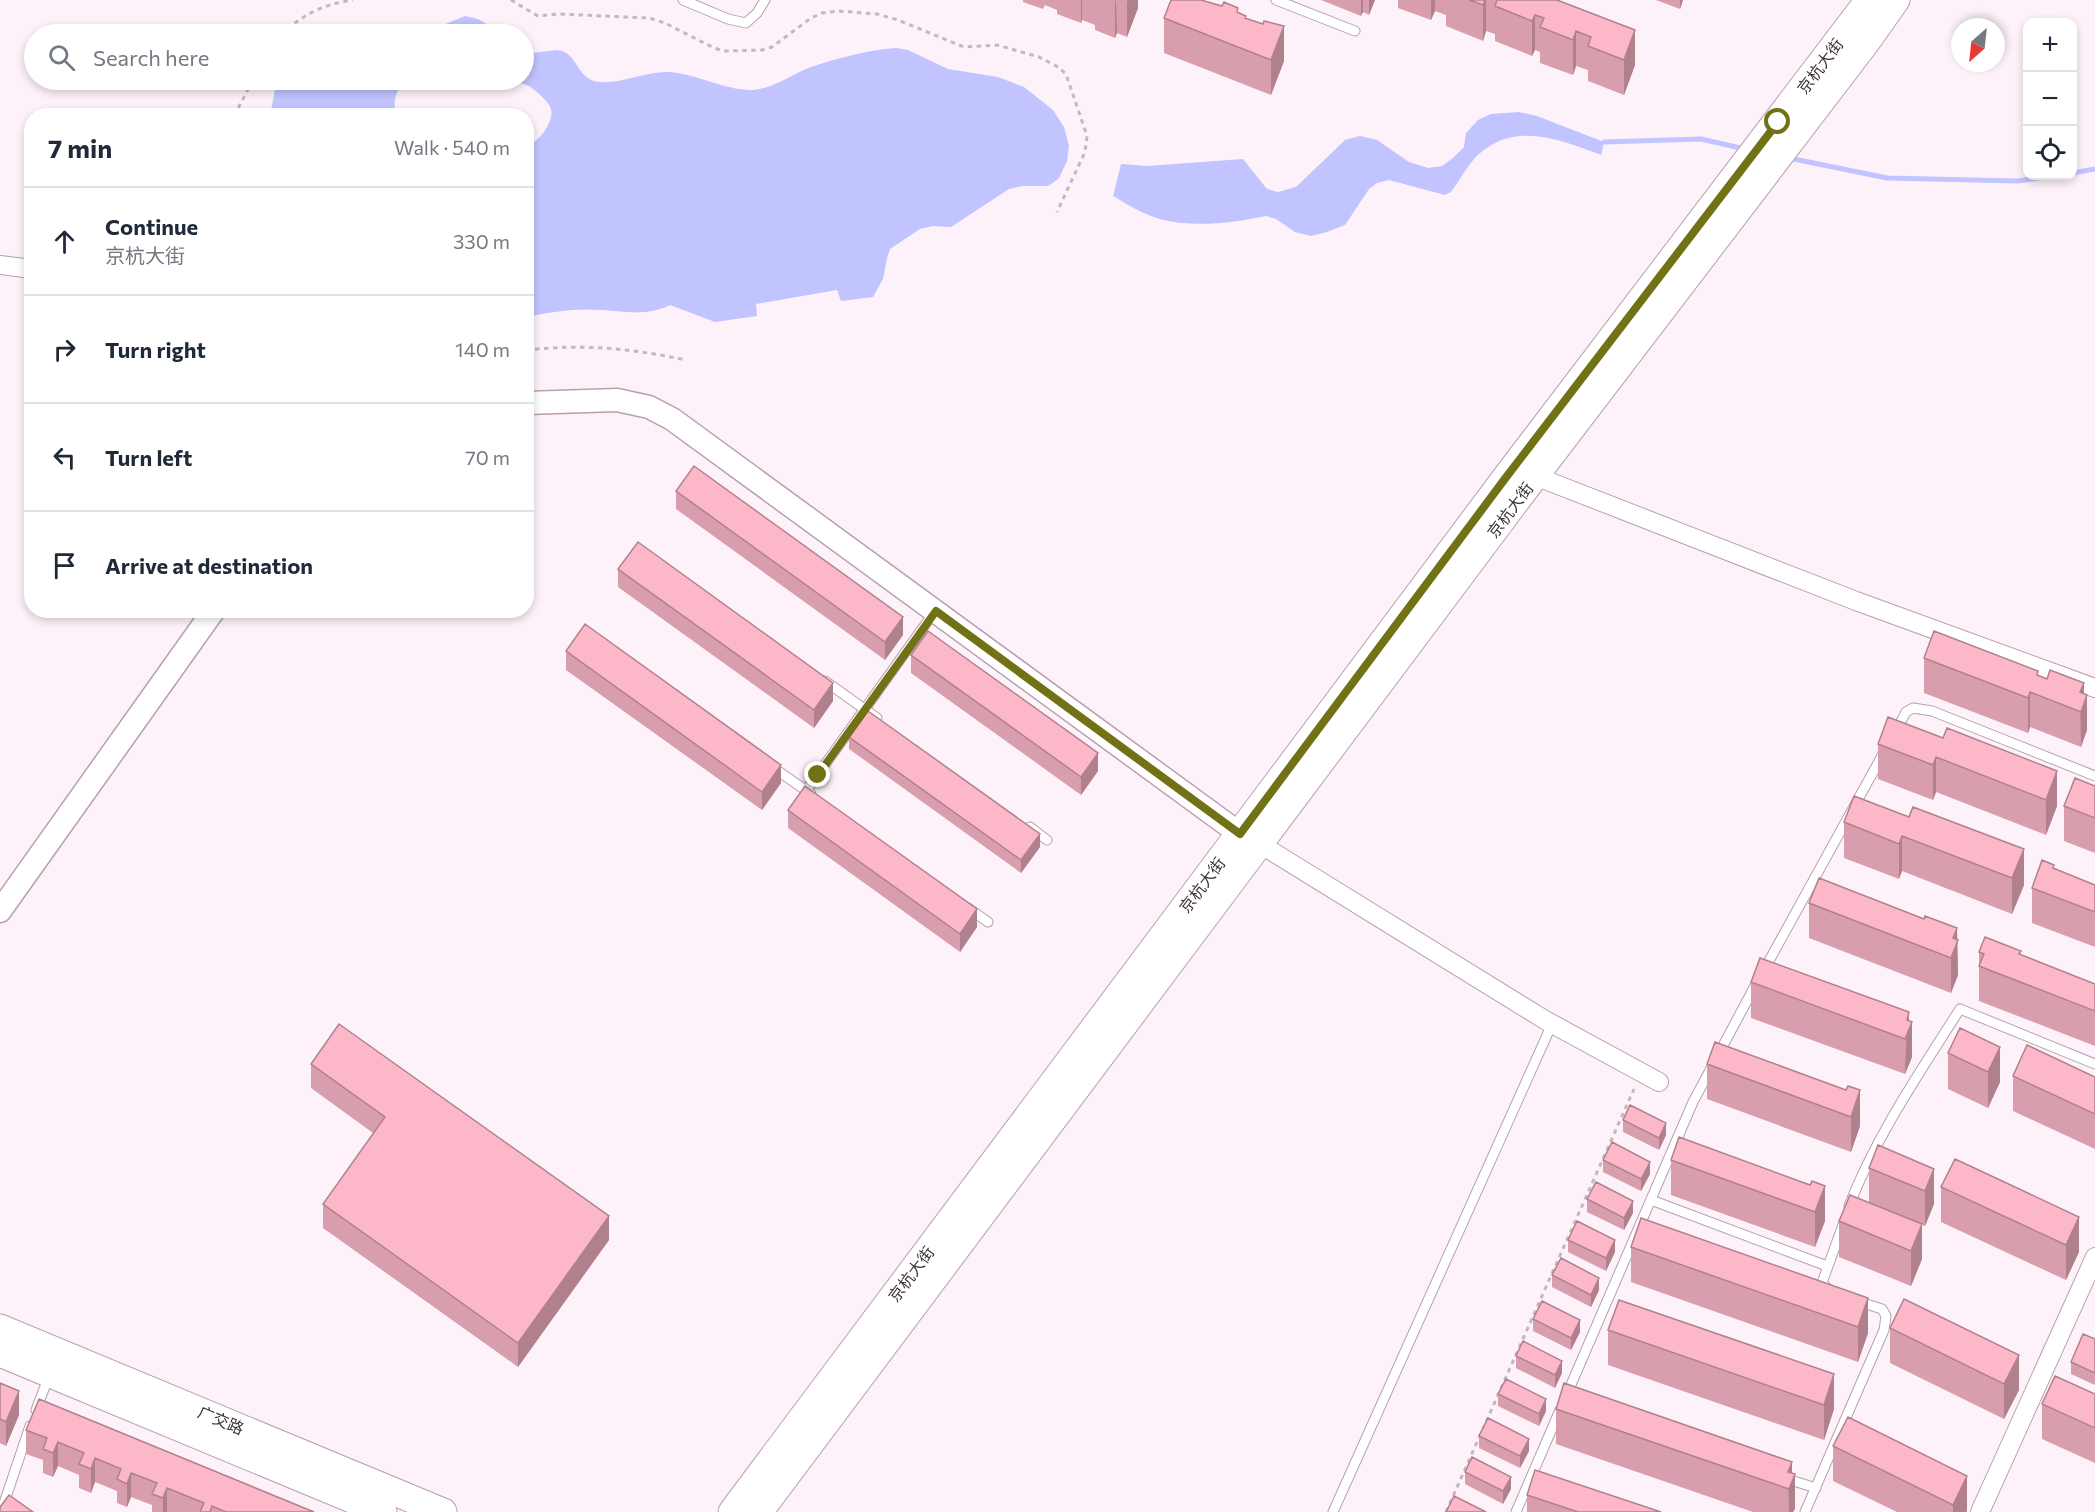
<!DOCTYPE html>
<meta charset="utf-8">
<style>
:root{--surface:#fff;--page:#f6f6f7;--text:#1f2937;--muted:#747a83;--line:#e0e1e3}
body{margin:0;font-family:Commissioner,"Noto Sans SC",sans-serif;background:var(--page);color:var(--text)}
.controls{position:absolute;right:18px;top:18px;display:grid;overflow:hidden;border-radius:12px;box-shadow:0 3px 9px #0003}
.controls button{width:54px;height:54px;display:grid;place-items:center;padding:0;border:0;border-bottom:2px solid var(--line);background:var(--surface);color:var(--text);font:30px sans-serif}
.compass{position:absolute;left:1951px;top:18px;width:54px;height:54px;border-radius:50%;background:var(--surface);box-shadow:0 3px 9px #0003;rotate:207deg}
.stop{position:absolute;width:18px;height:18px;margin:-14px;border:4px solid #717116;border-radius:50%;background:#fff}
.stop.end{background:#717116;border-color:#fff;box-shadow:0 2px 6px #0008}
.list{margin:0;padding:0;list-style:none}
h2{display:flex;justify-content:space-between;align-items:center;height:78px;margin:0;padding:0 24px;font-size:26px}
h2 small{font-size:20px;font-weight:400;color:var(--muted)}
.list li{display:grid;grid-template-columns:39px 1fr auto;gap:18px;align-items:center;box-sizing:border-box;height:108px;padding:0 24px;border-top:2px solid var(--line)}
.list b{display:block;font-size:22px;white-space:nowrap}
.list p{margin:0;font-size:20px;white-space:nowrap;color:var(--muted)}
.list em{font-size:20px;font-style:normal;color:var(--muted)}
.icon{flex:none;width:33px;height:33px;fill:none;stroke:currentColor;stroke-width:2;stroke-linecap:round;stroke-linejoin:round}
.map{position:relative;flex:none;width:2095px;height:1512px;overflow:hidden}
.search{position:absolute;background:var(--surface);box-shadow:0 3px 9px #0003;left:24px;top:24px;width:510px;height:66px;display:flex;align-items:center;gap:15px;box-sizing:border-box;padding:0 21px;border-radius:33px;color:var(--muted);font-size:22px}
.panel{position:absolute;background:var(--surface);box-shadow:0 3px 9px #0003;left:24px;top:108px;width:510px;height:510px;border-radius:24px}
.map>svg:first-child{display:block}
.water{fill:#c1c4fe}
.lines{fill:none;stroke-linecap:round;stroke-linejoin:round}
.stream{stroke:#c1c4fe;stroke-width:5}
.service-casing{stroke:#b99eb2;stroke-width:11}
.minor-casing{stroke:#b99eb2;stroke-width:20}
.tertiary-casing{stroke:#b99eb2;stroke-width:25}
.secondary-casing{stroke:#b99eb2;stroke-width:29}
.path{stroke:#c4b8c0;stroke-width:3;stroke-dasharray:4.5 4.5;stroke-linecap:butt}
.service{stroke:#fff;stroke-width:9}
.minor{stroke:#fff;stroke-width:18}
.tertiary{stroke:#fff;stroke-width:22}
.secondary{stroke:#fff;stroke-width:27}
.wall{fill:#d99ead}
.shaded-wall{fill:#b0818d}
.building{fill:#fcb8c9;stroke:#b0818d;stroke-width:1.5}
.route{stroke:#717116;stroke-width:8}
.labels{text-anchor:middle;stroke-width:4.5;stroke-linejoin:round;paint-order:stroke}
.street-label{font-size:16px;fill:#3e333b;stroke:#fff}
</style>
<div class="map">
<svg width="2095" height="1512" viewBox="0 0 2095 1512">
<rect width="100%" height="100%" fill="#fef2fa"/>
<!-- water -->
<path class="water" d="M465,16l13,3 26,15h-83z
M896,48l12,2 40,19 50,8 26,10 29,23 11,17 5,19 -2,15 -8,17 -5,4 -6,4h-25l-14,3 -58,38 -18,-1 -13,3 -30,20 -3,9 -4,21 -10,18 -32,4 -4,-11 -81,14 1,12 -42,6 -45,-17c-24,12 -44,6 -69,5 -25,-2 -50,2 -74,7v-172c9,-3 15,-9 20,-18 5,-9 7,-17 0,-25 -29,-33 -38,-13 -72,-15 -14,-1 -27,-4 -41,-7h90v-26l33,-4c22,2 18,29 42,32 22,2 45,-10 68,-10 29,1 55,18 85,18 21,-1 40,-16 59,-23 27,-9 57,-17 85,-19z
M280,80h130c-13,5 -20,23 -12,35h-128l5,-25z
M1519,112l18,4 67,26 -3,13c-40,-15 -85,-34 -122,-1 -11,10 -19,26 -28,38l-6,3 -56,-15 -12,3 -8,6 -24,36 -18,7 -16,4 -16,-4 -19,-13 -10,-3c-33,7 -73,12 -106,3 -17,-5 -32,-14 -47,-23l8,-32 26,2 96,-7 24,30 11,3 18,-5 49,-47 15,-4 17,4 32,22 19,6 14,-2 11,-8 11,-11 2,-14 12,-13 13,-6z"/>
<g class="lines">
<!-- stream -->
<path class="stream" d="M1604,142l97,-3 44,10
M1789,158l98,20 131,3 34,-5
M2072,173l23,-4"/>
<!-- service casing -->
<g class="service-casing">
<path id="service" d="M683,0l45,19 18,4 11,-10 8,-13
M1276,0l79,31
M825,681l52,37
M1896,731l10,-19 7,-4 19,3 163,65
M771,766l40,28
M806,791l129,-180
M1030,827l17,13
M968,908l20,14
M1764,970l119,-216
M1651,1200l176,66
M1849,1206c27,-70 71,-134 111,-197l135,55
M1828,1289l-6,-6 22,-61
M1567,1394l126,-292 64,-120
M36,1410l13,-34
M1784,1478l32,10
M1,1512l29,-86
M1333,1512l219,-488
M1516,1512l44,-102
M1805,1512l79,-182 2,-14 -4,-7 -25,-8"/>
</g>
<!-- minor casing -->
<g class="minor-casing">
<path id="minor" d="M0,265l32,4
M1535,476l321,125 239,87
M1260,844l285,176 114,62
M1980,1512l115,-255"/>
</g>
<!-- tertiary casing -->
<g class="tertiary-casing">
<path id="tertiary" d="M526,403l91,-3 32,7 23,12 568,415
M0,911l214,-301"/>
</g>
<!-- secondary casing -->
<g class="secondary-casing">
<path id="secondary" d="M0,1328l443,184
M0,1353l383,159
M732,1512l772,-1032 365,-480
M759,1512l763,-1019 345,-452 29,-41"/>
</g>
<!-- path -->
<path class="path" d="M511,0l27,16 20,-2 91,4 16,5 49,25 10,3 38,-1 10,-3 39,-29 11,-5 16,-2 39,3 21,6 66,27 33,-2 42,12 19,10 8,7 21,62 -2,16 -28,60
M280,34c26,-20 40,-29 73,-34
M234,116l19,-36
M526,350c59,-6 102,-2 160,10
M1446,1512l188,-423"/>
<!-- service -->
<use href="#service" class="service"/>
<!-- minor -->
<use href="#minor" class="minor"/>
<!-- tertiary -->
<use href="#tertiary" class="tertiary"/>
<!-- secondary -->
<use href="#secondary" class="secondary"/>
</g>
<!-- wall -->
<path class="wall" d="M1023,0h115v8l-11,29 -10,-4 -2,5 -20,-8v-5l-13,-5 -1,3 -24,-9v-4l-12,-5 -2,4 -20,-7z
M1321,0h54l-6,15 -6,-3 -2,4z
M1398,0h159l78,65 -11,30 -36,-14v-11l-12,-4 -3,9 -33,-12v-11l-5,-2 -3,6 -37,-15v-7l-9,-3 -3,10 -37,-15v-11l-11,-4 -4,9 -33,-12z
M1656,0h27l-3,9z
M1238,12l8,6 38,43 -13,34 -107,-42v-35z
M676,491l227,144 -18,25 -209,-151z
M618,569l215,132 -19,27 -196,-141z
M566,651l215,132 -19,27 -196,-140z
M911,655l187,116 -17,24 -170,-122z
M1924,658l114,17 46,18 3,37 -6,17 -51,-20 -2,6 -104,-40z
M849,737l191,110 -19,26 -172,-124z
M1943,738l114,68 -11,29 -110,-43 -3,8 -55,-21v-35z
M2095,786v67l-31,-12v-35z
M1854,796l170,89 -12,29 -110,-43 -3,8 -55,-21v-36z
M788,810l189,117 -17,25 -172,-124z
M2054,869l41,16v62l-63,-24v-35z
M1809,903l115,16 33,9 1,47 -7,18 -142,-55z
M1979,952l116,32v62l-116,-45z
M1751,982l158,39 3,36 -7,17 -154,-56z
M1960,1028l40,54 -12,26 -40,-19v-36z
M311,1064l298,176 -91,127 -195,-139v-24l50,-71 -62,-45z
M1707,1064l139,26 14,36 -9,26 -144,-53z
M2013,1076l82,1v72l-82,-38z
M1623,1120l43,15 -7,15 -36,-18z
M1955,1159l124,93 -13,28 -125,-58v-35z
M1603,1160l47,14 -9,17 -38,-19z
M1671,1160l139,25 15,36 -10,26 -144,-52z
M1869,1168l65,1v35l-9,22 -3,-1v34l-11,27 -72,-29v-36l30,-19z
M1587,1199l46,14 -9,17 -37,-18z
M1568,1240l47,12 -9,19 -38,-19z
M1631,1247l237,51v35l-10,29 -227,-80z
M1552,1275l47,15 -8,17 -39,-20z
M1619,1300l215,109 -10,31 -216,-75v-35z
M1533,1319l47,13 -9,18 -38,-19z
M1890,1328l129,62 -15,29 -114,-56z
M2095,1339v46l-24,-11v-12z
M1516,1356l46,17 -7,15 -39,-20z
M0,1383l19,32 -13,31 -6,-3z
M1498,1394l48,17 -7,15 -41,-20z
M2095,1394v69l-53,-24v-35z
M1556,1409l236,64 3,36 -2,3h-40l-197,-68z
M26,1430l288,82h-162v-7l-21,-8 -4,10 -10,-4v-12l-22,-9 -4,11 -12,-5v-13l-21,-9 -5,11 -10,-4v-13l-17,-6z
M1479,1436l50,15 -9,17 -41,-20z
M1833,1446l134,65 -1,1h-69l-64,-31z
M1465,1472l46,17 -8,15 -38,-20z
M1527,1495l134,17h-134z"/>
<!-- shaded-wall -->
<path class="shaded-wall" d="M1081,0h1v20l-1,3z
M1116,0l1,33 -2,5v-36z
M1128,0h10v8l-11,29v-35z
M1361,0h2v12l-2,4z
M1369,0h6l-6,15z
M1431,0h4v11l-4,9z
M1485,0h1v31l-3,10v-36z
M1680,0h3l-3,9z
M1535,15v35l-3,6v-35z
M1284,26v35l-13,34v-35z
M1635,30v35l-11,30v-35z
M1576,31v35l-3,9v-35z
M903,617v18l-18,25v-18z
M833,683v18l-19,27v-18z
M2084,683v21l3,-9v35l-6,17 -1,-55z
M2030,692v35l-2,6v-35z
M1098,753v18l-17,24v-18z
M1936,757v35l-3,8v-35z
M781,765v18l-19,27v-18z
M2057,771v35l-11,29v-35z
M1040,834v13l-19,26v-13z
M1902,836v35l-3,8v-35z
M2024,849v36l-12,29v-36z
M977,909v18l-17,25v-18z
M1957,928l1,47 -7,18v-35l2,-20z
M1909,1012v17l3,-7v35l-7,17 2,-54z
M2000,1047v35l-12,26v-36z
M1860,1090v36l-9,26v-35z
M1666,1123v12l-7,15v-12z
M1650,1162v12l-9,17v-12z
M1934,1169v35l-9,22v-35z
M1825,1186v35l-10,26v-35z
M1633,1201v12l-9,17v-12z
M609,1216v24l-91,127v-24z
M2079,1217v35l-13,28v-35z
M1922,1224v35l-11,27v-35z
M1615,1240v12l-9,19v-13z
M1599,1278v12l-8,17v-12z
M1868,1298v35l-10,29v-35z
M1580,1320v12l-9,18v-12z
M2019,1355v35l-15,29v-35z
M1562,1361v12l-7,15v-13z
M1834,1374v35l-10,31v-35z
M19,1391v24l-13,31v-24z
M1546,1399v12l-7,15v-12z
M1529,1439v12l-9,17v-12z
M58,1442v24l-5,11v-24z
M95,1458v24l-4,11v-24z
M1792,1462v20l3,-8v35l-2,3h-4l-1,-40z
M131,1473v24l-4,10v-23z
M1967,1476v35l-1,1h-13v-7z
M1511,1477v12l-8,15v-13z
M167,1488v24h-4v-14z"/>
<!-- building -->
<path class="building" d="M1171,0h30l21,6 2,-4 14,6 -1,4 9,4 -1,2 18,6 1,-3 20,5 -13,34 -107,-42z
M1469,0h16l-2,5z
M1497,0h60l78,30 -11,30 -36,-14 3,-9 -15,-6 -3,9 -33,-13 4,-9 -9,-3 -3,6 -37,-15z
M694,466l209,151 -18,25 -209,-151z
M638,542l195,141 -19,27 -196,-141z
M585,624l196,141 -19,27 -196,-141z
M928,631l170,122 -17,24 -170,-122z
M1934,631l104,40 -1,4 10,4 3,-9 34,13 -4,9 7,3 -6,17 -51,-20 -2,6 -104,-40z
M868,711l172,123 -19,26 -172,-123z
M1888,717l55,21 4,-10 110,43 -11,29 -110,-43 -3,8 -55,-21z
M2075,778l20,8v32l-31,-12z
M805,786l172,123 -17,25 -172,-124z
M1854,796l55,21 4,-10 111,42 -12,29 -110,-42 -3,8 -55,-22z
M2042,860l12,5 -1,3 42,17v27l-63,-24z
M1819,878l105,41 1,-3 32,12 -4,10 5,2 -7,18 -142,-55z
M1985,937l36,14 -2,3 76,30v27l-116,-45 5,-12 -5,-2z
M1760,958l149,54 -2,8 5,2 -7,17 -154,-57z
M339,1024l270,192 -91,127 -195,-139 62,-87 -74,-53z
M1960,1028l40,19 -12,25 -40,-19z
M1715,1042l131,48 2,-4 12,4 -9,27 -144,-53z
M2027,1045l68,32v37l-82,-38z
M1630,1105l36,18 -7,15 -36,-18z
M1679,1137l131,48 2,-4 13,5 -10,26 -144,-52z
M1612,1142l38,20 -9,17 -38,-19z
M1878,1145l56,24 -9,22 -56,-23z
M1955,1159l124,58 -13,28 -125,-58z
M1596,1182l37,19 -9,17 -37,-19z
M1850,1195l72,29 -11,27 -72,-30z
M1641,1218l227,80 -10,29 -227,-80z
M1577,1221l38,19 -9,18 -38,-18z
M1561,1258l38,20 -8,17 -39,-20z
M1904,1299l115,56 -15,29 -114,-56z
M1619,1300l215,74 -10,31 -216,-75z
M1542,1301l38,19 -9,18 -38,-19z
M2083,1334l12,5v34l-24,-11z
M1523,1341l39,20 -7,14 -39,-19z
M2055,1376l40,18v34l-53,-24z
M1506,1379l40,20 -7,15 -41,-20z
M0,1383l19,8 -13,31 -6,-3z
M1564,1383l228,79 -4,10 7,2 -6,15 -233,-80z
M39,1399l275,113h-88l-14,-6 -2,6h-10l4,-9 -37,-15 -4,10 -11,-4 5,-11 -26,-10 -4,11 -10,-5 4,-10 -26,-11 -4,11 -12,-5 5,-11 -26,-11 -5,11 -10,-4 4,-11 -21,-8z
M1848,1417l119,59 -14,29 -120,-59z
M1488,1418l41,21 -9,17 -41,-20z
M1472,1457l39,20 -8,14 -38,-19z
M1535,1470l126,42h-83l-51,-17z
M9,1495l24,17h-33v-5z
M1454,1496l32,16h-40z"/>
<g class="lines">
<!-- route -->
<path class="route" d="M818,775l118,-164 304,223 264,-354 274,-358"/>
</g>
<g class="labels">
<!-- street labels -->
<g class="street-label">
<text transform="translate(1820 66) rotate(-53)" y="6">京杭大街</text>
<text transform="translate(1510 510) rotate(-53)" y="6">京杭大街</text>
<text transform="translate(1202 885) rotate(-53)" y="6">京杭大街</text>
<text transform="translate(911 1274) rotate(-53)" y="6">京杭大街</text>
<text transform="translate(221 1420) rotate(23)" y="6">广交路</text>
</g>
</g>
</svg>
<div class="controls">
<button>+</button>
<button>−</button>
<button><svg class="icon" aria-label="locate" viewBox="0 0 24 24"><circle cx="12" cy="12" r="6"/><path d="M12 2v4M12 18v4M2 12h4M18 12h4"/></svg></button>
</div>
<svg class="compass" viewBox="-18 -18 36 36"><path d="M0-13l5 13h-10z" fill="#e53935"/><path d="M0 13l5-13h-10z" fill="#747a83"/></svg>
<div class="stop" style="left:1778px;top:122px"></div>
<div class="stop end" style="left:818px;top:775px"></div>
<div class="search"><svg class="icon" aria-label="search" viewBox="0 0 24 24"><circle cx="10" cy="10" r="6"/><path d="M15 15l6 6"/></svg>Search here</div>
<section class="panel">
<h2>7 min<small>Walk · 540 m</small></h2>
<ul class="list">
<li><svg class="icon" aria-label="ahead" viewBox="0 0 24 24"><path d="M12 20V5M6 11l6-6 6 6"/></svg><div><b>Continue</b><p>京杭大街</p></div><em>330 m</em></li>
<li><svg class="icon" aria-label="right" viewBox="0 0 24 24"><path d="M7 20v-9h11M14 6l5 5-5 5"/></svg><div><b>Turn right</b></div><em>140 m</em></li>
<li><svg class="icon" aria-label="left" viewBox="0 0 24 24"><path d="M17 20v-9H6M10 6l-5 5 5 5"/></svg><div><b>Turn left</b></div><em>70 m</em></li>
<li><svg class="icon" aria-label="arrive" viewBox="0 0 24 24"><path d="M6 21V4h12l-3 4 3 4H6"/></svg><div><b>Arrive at destination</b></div></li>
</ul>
</section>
</div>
